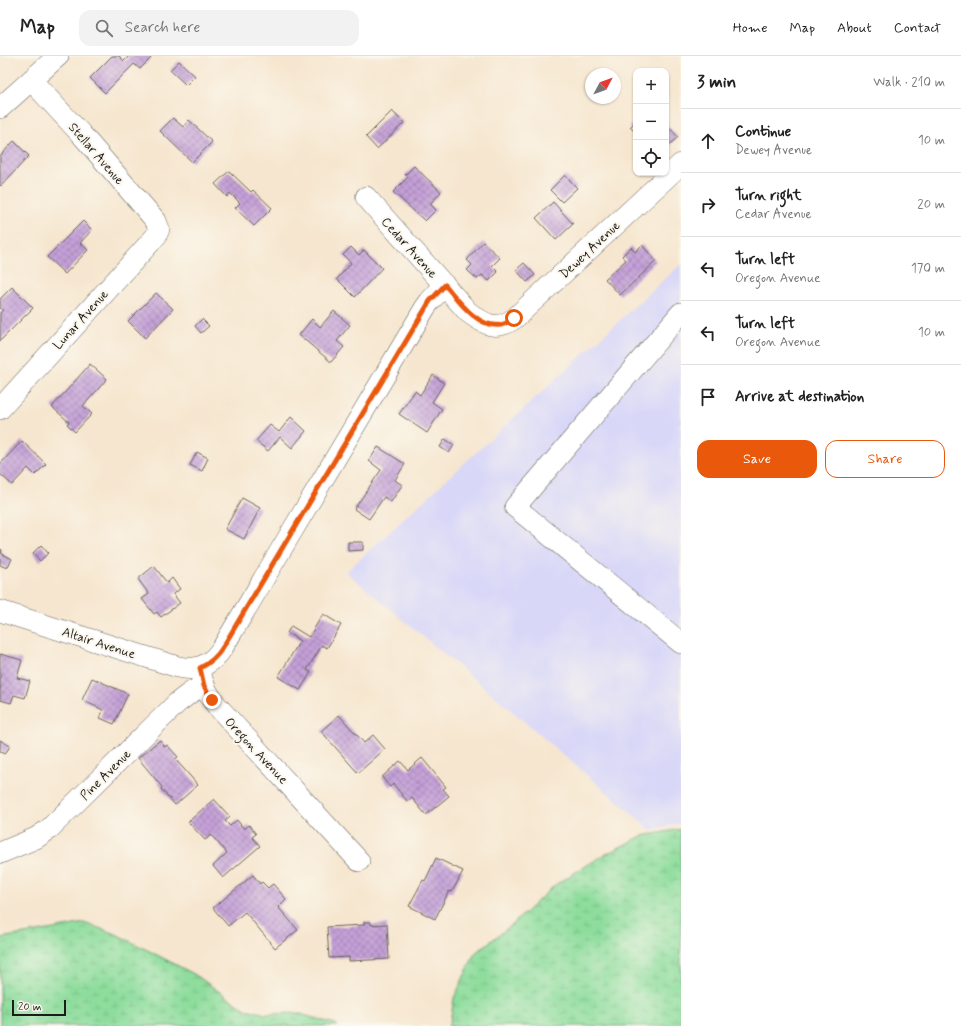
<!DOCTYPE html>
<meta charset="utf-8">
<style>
:root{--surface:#fff;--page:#f2f2f2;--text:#222;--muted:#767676;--line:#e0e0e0;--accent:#ea580c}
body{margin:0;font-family:Mynerve,sans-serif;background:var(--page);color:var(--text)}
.controls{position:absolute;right:12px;top:12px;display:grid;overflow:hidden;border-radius:8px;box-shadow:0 1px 3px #0004}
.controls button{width:36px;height:36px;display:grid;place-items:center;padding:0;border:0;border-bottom:1px solid var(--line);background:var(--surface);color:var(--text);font:20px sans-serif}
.compass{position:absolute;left:585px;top:12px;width:36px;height:36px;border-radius:50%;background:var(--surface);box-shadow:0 1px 3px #0004;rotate:49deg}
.scale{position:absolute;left:12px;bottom:10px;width:54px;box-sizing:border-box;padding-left:4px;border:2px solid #1c1c1c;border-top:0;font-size:11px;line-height:14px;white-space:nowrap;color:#1c1c1c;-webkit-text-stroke:3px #fbf7ec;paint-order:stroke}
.stop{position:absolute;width:12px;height:12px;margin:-9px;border:3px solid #ea580c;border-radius:50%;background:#fff}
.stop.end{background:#ea580c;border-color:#fff;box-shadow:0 1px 4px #0008}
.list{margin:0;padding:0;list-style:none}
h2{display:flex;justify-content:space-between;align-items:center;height:52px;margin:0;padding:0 16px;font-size:17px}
h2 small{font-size:13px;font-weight:400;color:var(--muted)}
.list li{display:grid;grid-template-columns:26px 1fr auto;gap:12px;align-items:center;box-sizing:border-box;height:64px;padding:0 16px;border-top:1px solid var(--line)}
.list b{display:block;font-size:15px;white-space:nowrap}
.list p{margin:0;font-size:13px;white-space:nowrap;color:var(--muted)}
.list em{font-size:13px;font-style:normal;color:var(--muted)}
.actions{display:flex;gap:8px;padding:12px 16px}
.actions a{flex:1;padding:9px 0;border:1px solid var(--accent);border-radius:12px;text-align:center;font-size:14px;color:var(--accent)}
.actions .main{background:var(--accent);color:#fff}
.icon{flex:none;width:22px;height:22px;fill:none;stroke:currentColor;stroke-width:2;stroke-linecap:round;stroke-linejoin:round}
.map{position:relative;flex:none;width:681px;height:970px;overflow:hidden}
header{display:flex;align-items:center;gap:24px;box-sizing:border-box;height:56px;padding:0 20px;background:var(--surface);border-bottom:1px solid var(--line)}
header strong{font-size:19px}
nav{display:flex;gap:22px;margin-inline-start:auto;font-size:14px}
.search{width:280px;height:36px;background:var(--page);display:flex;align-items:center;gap:10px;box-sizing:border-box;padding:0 14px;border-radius:12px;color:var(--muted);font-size:15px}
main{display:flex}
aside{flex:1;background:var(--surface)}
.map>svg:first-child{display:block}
.built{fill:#d8d7f8}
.wetland{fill:url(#wetland-marsh);stroke:#557c5c}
.building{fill:url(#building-cross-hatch)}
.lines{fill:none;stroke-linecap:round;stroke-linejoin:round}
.minor-casing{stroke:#68635b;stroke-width:22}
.minor{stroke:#fff;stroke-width:21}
.route{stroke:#ea580c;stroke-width:5}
.labels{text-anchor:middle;stroke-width:4;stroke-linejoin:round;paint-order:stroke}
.street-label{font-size:13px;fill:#1c1c1c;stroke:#fbf7ec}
</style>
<header>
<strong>Map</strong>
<div class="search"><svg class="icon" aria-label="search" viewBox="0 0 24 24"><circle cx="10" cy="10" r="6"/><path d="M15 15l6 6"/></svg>Search here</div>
<nav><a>Home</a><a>Map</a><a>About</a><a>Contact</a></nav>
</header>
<main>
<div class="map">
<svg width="681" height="970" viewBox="0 0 681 970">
<defs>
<pattern id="wetland-marsh" width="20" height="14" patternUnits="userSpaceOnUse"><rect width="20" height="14" fill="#8edd9d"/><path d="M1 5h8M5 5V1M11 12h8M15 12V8" fill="none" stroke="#7abd87"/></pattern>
<pattern id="building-cross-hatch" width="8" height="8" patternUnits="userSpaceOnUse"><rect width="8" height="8" fill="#c5a0d8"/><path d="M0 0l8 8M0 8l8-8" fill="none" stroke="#9f82ae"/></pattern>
</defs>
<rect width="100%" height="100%" fill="#fbf7ec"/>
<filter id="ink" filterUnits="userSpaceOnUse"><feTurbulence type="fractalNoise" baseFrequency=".025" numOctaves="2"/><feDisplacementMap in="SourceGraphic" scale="8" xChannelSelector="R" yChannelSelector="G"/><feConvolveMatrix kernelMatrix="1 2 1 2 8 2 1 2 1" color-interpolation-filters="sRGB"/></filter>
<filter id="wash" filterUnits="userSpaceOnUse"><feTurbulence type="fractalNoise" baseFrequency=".012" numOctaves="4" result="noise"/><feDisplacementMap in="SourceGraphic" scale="16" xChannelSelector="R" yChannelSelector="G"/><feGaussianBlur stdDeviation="0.9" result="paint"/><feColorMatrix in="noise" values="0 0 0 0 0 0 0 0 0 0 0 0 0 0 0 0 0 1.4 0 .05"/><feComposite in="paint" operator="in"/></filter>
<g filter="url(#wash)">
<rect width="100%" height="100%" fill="#f6e6cf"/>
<!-- built -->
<path class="built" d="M681,208v559l-30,7 -153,-131 -152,-127z"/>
<!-- wetland -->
<path class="wetland" d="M681,773v197h-233l2,-4 4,-24 21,-45 37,-28 43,-40 47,-29 40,-20z
M84,867l32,11 78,40 33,23 19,12 20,5 31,-1 38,11 3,2h-338v-88l43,-7z"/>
<g id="blocks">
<!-- building -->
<path class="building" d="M112,0h7l5,5 5,-5h21l1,2 -11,11 -6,-5 -29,29 -15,-15z
M179,5l16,15 -9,9 -16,-15z
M392,55l12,12 -27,26 -11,-12z
M173,62l10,9 6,-7 23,22 -20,20 -32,-31z
M636,65v12l-6,-6z
M666,68l12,13 -12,11z
M14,85l15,15 -28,30 -1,-1v-29z
M414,110l27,26 -11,12 6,6 -11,11 -32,-29 15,-15 -3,-2z
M229,115l22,21 2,-2 19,18 -18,18 -19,-18 5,-5 -10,-10 -3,4 -12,-13z
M565,119l12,13 -15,14 -12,-12z
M553,146l20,22 -17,16 -20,-22z
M83,165l9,9 -12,13 8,7 -23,24 -18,-17z
M483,186l17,16 -8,8 6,6 -9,9 -7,-6 -5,4 -10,-9 5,-5 -5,-5z
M642,189l14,16 -36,34 -15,-16 21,-19 -4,-4 9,-9 4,5z
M351,191l8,8 5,-5 18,18 -27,29 -18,-18 14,-16 -8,-8z
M524,207l11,12 -8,7 -11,-12z
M12,231l21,21 -33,33v-28l3,-3 -3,-2v-9z
M156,237l17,16 -28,29 -17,-17z
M334,255l16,14 -13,16 7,6 -13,15 -32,-27 13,-16 8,8z
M202,263l7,7 -8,7 -6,-7z
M90,308l17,15 -24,27 9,8 -17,18 -8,-8 2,-2 -17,-15z
M433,319l11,8 -12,19 10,7 -15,24 -28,-19 16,-23 5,4z
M291,361l15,14 -14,17 -12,-11 -12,14 -12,-10 14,-16 9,7z
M445,383l9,6 -5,8 -9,-6z
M22,385l24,23 -11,11 -7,-7 -16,17 -12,-11v-10z
M378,391l27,17 -10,16 7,5 -11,17 -7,-5 -15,22 -15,-10 27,-39 -12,-9z
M197,396l11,6 -6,13 -12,-6z
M242,442l18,10 -16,31 -19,-10z
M348,486h15v8l-15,1z
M41,489l7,8 -8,8 -7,-8z
M0,493l2,1 -1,3 11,6 -5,9 -7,-3z
M154,510l13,17 5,-5 8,11 -7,5 7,9 -19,14 -4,-5 -3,2 -12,-15 7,-5 -11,-15z
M323,558l18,11 -14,23 -5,-3 -15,25 4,2 -11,18 -22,-13 22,-36 -13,-8 4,-7 18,11z
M0,598l22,6 -5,18 13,3 -5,17 -11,-3 -3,8 -11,-3v-9l1,-5h-1z
M92,622l36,16 -14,30 -14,-6 3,-8 -21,-10z
M339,659l25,28 9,-8 12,14 -27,24 -37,-42z
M0,684l10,6 -5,8 -5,-3z
M160,684l5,7 2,-2 11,12 -3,2 23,26 -23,20 -14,-16 1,-2 -24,-29z
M422,702l24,29 -3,2 6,7 -23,19 -14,-17 -4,4 -15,-18 -3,3 -8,-10 18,-16 8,9z
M214,743l16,18 -5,4 5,5 7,-6 7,9 5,-4 7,9 -4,3 8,9 -37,32 -10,-12 14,-13 -16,-18 -6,5 -17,-18z
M436,802l27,13 -11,21 -3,-1 -14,28 -26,-13 14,-26 2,1z
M253,819l7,9 2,-2 6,6 5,-4 13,15 -8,8 20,23 -23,18 -30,-36 -17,14 -15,-18z
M364,866h7v3l16,-1 2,35 -40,2v-4l-20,1 -2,-31 37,-2z"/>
</g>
</g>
<g filter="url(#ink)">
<use href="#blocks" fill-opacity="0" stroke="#68635b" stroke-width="1"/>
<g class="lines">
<!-- minor casing -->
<g class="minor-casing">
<path id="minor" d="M0,52l58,-52
M366,141l102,115c16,12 28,20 47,6l166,-154
M681,257l-166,194 166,136
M0,353l156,-173 3,-7 -3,-8 -75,-87 -50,-54
M0,555l178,56c21,5 34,-3 45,-20l202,-339 5,-7 15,-16
M200,616c3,13 9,25 18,35l141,154
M0,797l36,-15 12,-8 129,-127 13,-10 14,-8"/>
</g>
<!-- minor -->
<use href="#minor" class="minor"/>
</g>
</g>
<g class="lines" filter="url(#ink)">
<!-- route -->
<path class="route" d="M212,644l-8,-14 -4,-18c10,-5 17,-11 23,-21l207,-346 15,-16c13,15 33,44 56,40 5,-1 9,-4 13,-7"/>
</g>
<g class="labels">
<!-- street labels -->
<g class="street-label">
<text transform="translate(97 97) rotate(49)" y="5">Stellar Avenue</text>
<text transform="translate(410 191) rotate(48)" y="5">Cedar Avenue</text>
<text transform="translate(589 193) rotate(-43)" y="5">Dewey Avenue</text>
<text transform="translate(80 263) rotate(-48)" y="5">Lunar Avenue</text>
<text transform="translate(99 586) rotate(18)" y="5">Altair Avenue</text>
<text transform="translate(257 694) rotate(47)" y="5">Oregon Avenue</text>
<text transform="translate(105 718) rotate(-45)" y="5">Pine Avenue</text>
</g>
</g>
</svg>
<div class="controls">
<button>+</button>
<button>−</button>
<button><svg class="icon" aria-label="locate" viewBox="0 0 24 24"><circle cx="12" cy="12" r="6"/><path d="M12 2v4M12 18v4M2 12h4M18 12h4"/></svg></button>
</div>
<svg class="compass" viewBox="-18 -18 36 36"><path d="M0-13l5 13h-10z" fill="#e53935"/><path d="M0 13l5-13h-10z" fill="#767676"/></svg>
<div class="scale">20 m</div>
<div class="stop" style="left:514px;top:262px"></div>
<div class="stop end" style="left:212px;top:644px"></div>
</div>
<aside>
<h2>3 min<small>Walk · 210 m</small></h2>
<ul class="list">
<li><svg class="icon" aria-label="ahead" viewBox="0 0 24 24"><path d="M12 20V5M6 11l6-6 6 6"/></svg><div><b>Continue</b><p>Dewey Avenue</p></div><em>10 m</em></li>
<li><svg class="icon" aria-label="right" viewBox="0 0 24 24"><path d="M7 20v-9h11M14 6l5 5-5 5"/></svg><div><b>Turn right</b><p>Cedar Avenue</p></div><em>20 m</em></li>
<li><svg class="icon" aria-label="left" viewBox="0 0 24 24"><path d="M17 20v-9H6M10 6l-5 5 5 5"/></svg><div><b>Turn left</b><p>Oregon Avenue</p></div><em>170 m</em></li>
<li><svg class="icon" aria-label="left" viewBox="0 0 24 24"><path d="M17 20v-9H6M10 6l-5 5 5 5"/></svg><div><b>Turn left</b><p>Oregon Avenue</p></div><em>10 m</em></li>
<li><svg class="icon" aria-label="arrive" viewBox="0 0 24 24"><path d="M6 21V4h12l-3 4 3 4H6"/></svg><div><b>Arrive at destination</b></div></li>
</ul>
<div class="actions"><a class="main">Save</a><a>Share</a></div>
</aside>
</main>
